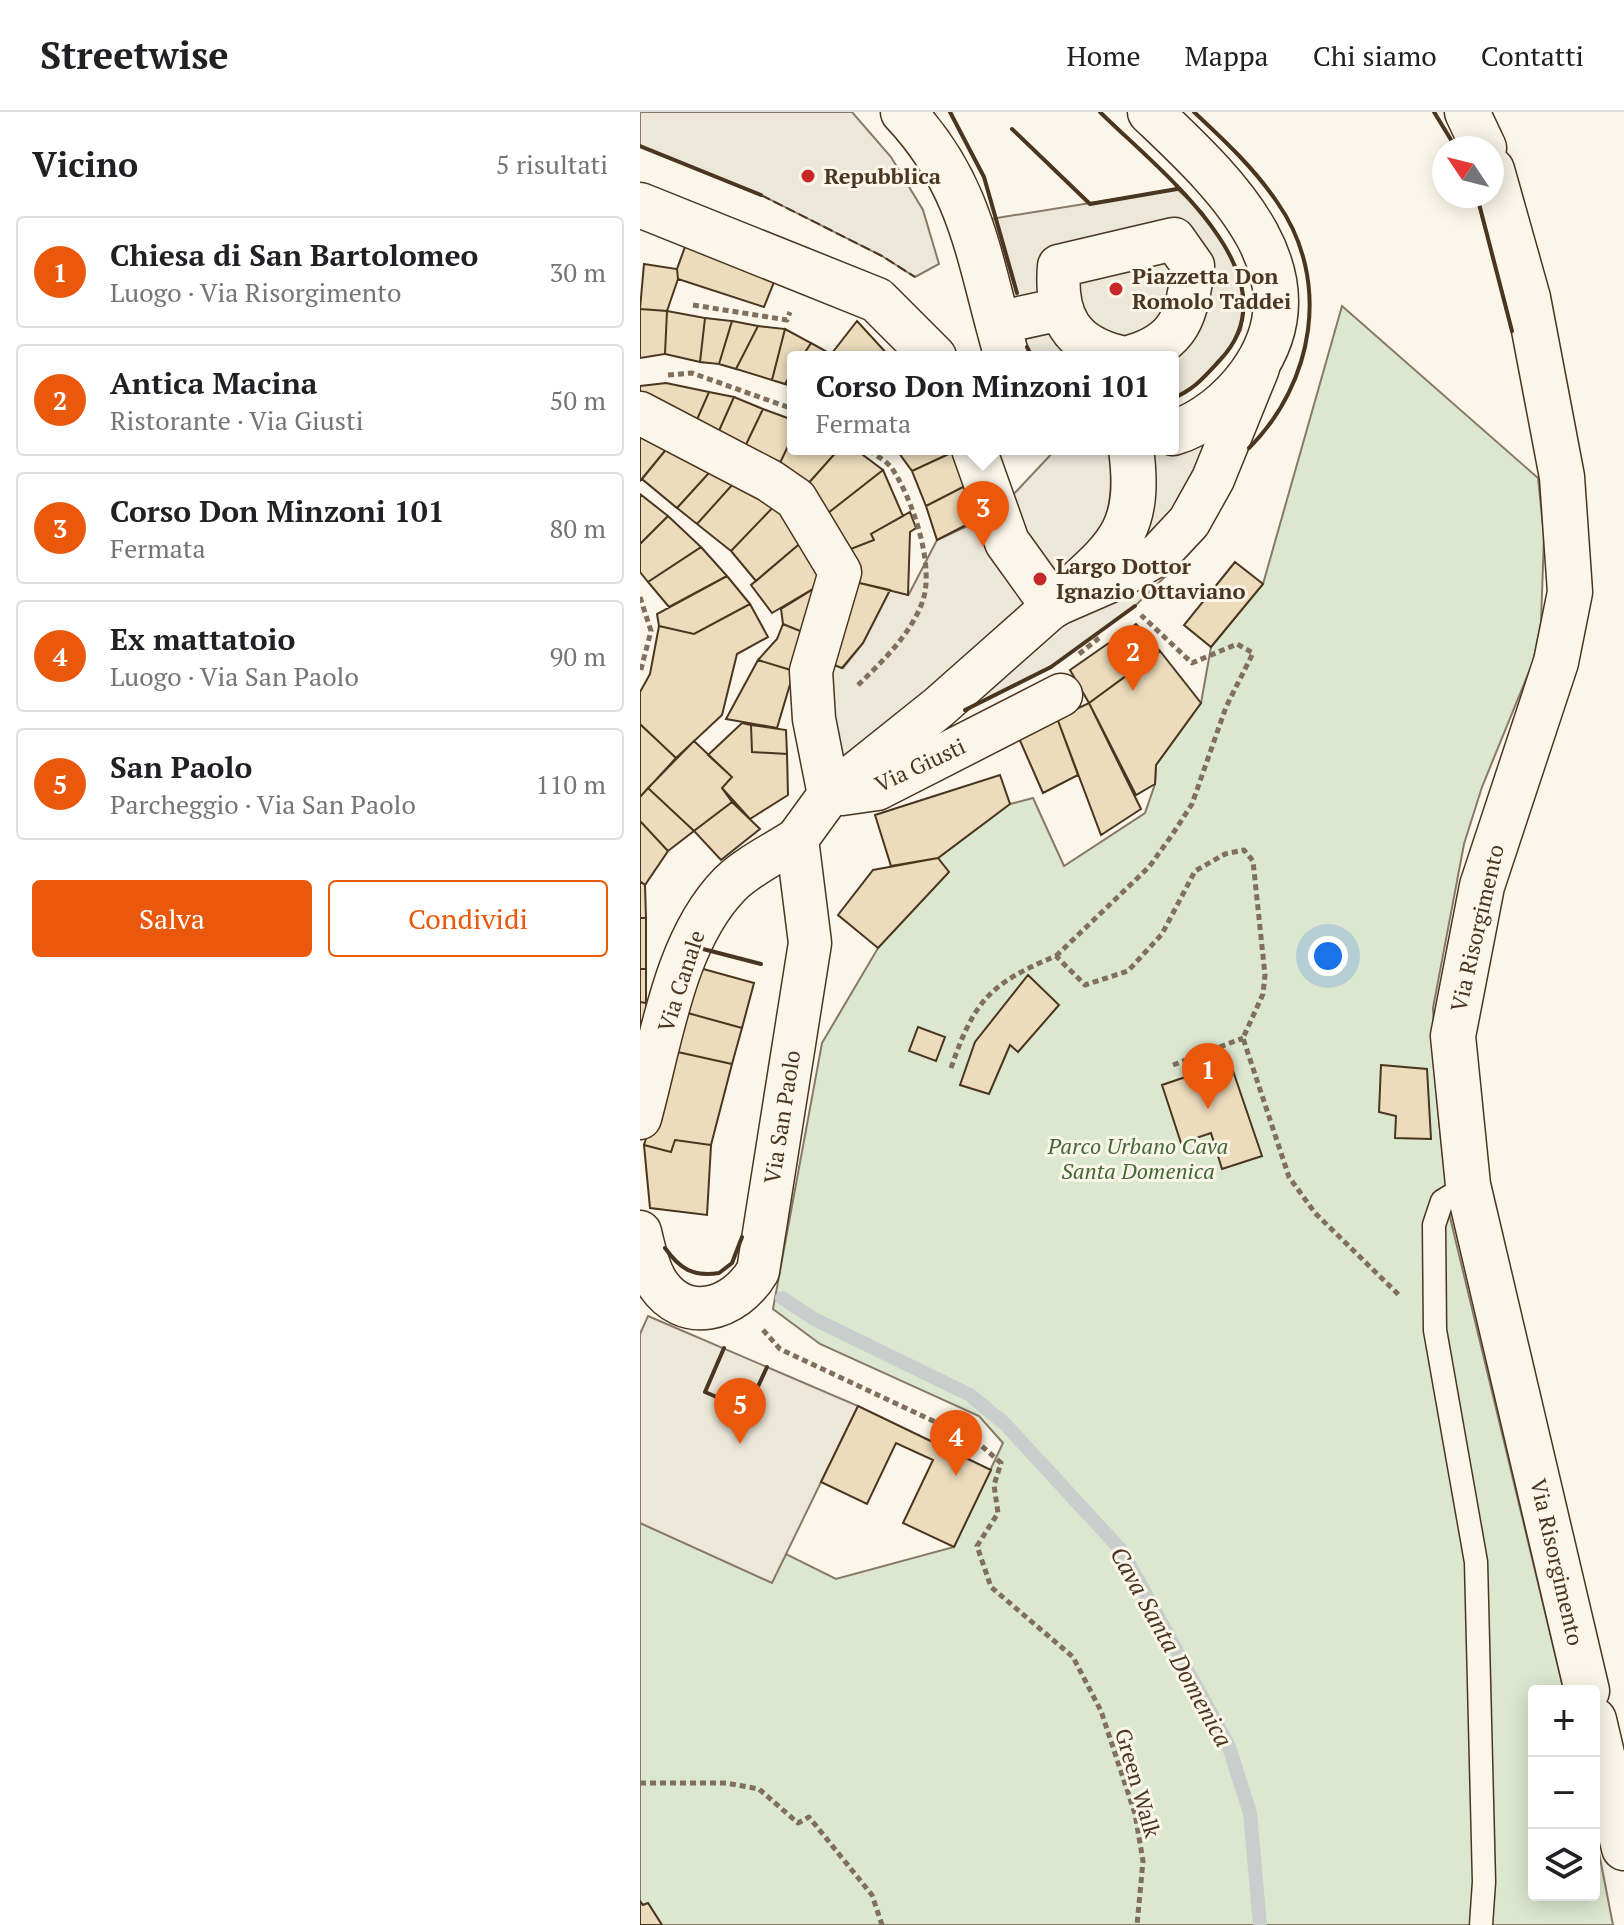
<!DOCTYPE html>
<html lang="it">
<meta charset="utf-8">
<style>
:root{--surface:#fff;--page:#f6f6f6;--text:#202124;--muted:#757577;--line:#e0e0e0;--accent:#ea580c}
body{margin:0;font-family:"PT Serif",serif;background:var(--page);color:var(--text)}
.controls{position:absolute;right:24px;bottom:24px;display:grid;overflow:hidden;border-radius:8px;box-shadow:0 4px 20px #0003}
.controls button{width:72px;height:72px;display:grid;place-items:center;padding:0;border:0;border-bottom:2px solid var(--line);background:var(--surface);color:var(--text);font:40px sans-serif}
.compass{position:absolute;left:792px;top:24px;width:72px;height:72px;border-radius:50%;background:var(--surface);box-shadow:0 4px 20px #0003;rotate:305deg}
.you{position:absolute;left:688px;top:844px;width:28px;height:28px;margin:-20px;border:6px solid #fff;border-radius:50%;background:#1a73e8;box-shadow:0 0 0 12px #1a73e833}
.badge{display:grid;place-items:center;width:52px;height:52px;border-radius:50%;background:var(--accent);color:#fff;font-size:26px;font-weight:700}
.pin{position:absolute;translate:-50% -66px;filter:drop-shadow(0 2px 4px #0008)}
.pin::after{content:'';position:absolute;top:42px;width:28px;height:24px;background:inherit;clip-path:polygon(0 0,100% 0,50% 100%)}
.popup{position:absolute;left:147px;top:239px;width:392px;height:104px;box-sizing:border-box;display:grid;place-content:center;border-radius:8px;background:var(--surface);filter:drop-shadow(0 2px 6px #0005);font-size:26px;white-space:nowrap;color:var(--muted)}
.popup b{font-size:30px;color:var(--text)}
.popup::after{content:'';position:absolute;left:50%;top:100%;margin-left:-16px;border:16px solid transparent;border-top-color:var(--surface)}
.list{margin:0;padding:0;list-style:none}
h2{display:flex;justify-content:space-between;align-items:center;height:104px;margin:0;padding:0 32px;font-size:34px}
h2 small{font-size:26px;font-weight:400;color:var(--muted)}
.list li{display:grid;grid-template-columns:52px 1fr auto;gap:24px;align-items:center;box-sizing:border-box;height:112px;margin:0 16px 16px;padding:0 16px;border:2px solid var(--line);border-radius:8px}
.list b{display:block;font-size:30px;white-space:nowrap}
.list p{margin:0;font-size:26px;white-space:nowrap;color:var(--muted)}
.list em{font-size:26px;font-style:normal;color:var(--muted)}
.actions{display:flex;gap:16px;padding:24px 32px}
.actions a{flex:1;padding:18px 0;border:2px solid var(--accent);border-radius:8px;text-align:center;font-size:28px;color:var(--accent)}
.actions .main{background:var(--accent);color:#fff}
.icon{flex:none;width:44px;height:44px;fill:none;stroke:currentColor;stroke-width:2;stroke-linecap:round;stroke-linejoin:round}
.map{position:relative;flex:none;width:984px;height:1813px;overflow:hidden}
header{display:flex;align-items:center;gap:48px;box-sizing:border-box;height:112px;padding:0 40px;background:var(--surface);border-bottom:2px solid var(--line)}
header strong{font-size:38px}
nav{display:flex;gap:44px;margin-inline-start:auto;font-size:28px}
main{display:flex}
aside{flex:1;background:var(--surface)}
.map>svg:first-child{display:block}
.green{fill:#dce7d0;stroke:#887966;stroke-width:2}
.parking{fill:#ede7d9;stroke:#887966;stroke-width:2}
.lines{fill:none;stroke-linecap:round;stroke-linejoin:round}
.stream{stroke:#c9cecd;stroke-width:14}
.building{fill:#ecdcbc;stroke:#4a3520;stroke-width:2}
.lane-casing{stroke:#4a3520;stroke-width:25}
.street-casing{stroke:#4a3520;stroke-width:45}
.secondary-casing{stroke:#4a3520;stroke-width:47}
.path{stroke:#7f6f5c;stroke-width:5;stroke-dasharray:6 4;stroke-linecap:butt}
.lane{stroke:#fbf6e9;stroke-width:22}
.street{stroke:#fbf6e9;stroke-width:42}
.secondary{stroke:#fbf6e9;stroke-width:44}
.fence{stroke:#4a3520;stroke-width:2;stroke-dasharray:10 4;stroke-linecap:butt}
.wall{stroke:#4a3520;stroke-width:4}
.poi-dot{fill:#c62828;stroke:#fbf6e9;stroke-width:3}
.labels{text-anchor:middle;stroke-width:6;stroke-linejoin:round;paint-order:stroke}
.poi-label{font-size:22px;font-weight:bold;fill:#4a3520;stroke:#fbf6e9;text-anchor:start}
.street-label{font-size:22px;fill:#4a3520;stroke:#fbf6e9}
.park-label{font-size:22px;font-style:italic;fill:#436837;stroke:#fbf6e9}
.water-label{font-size:24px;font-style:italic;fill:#4a3520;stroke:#fbf6e9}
</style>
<header>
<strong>Streetwise</strong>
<nav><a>Home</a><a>Mappa</a><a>Chi siamo</a><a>Contatti</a></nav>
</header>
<main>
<aside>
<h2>Vicino<small>5 risultati</small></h2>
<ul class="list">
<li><span class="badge">1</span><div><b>Chiesa di San Bartolomeo</b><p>Luogo · Via Risorgimento</p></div><em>30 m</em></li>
<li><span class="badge">2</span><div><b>Antica Macina</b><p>Ristorante · Via Giusti</p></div><em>50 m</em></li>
<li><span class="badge">3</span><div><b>Corso Don Minzoni 101</b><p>Fermata</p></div><em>80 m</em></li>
<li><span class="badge">4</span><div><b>Ex mattatoio</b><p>Luogo · Via San Paolo</p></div><em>90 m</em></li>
<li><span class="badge">5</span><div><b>San Paolo</b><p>Parcheggio · Via San Paolo</p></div><em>110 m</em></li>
</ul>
<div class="actions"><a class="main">Salva</a><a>Condividi</a></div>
</aside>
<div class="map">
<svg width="984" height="1813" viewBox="0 0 984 1813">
<rect width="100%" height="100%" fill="#fbf6e9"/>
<!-- green -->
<path class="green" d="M702,194l196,172 6,58 -3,87 -8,39 -51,125 -18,57 -31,164 6,112 10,93 115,478h-30v204h60v-68l19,98h-951l-14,-22 -5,2 -3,-4v-378l131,59 15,-28 50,25 118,-32 49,-104 -24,-27 -159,-72 -47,-35 49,-266 56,-95 70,-75 -10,-15 72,-54 23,-6 31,68 81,-53 10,-29 1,-19 45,-62 10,-56 52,-63z"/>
<!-- parking -->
<path class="parking" d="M0,0h212l39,45 32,53 16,54 -24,13 -33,-21 -121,-61 -121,-49z
M537,77l25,23 25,37 13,27 5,25 -4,29 -13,22 -30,31 -25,15v-41h-141l-5,-10 -25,-9 -30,-116z
M622,246l-13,90 -35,72 -39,47 -40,39 -84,61 -105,53 6,31 -123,44 -8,-135 22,8 20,-25 27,-53 19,4 28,-54 59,-27 60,-64h117z
M8,1204l210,90 -86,177 -132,-60v-189z"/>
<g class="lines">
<!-- stream -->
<path class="stream" d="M142,1186l32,21 156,76 35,29 117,127 106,193 22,69 10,112"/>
</g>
<!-- building -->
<path class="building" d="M46,132l88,38 -10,25 -86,-28 -1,-10z
M4,152l33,5 1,10 -11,32 -27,-2z
M0,197l27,2 -2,43 -25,4z
M27,199l38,7 -5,44 -35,-8z
M65,206l27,3 -13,43 -19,-2z
M92,209l26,5 -22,43 -17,-5z
M217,209l33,36h-61z
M118,214l27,3 -13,51 -36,-11z
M145,217l26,14 -9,14h-9v14l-8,13 -13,-4z
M171,231l20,11 -2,3h-27z
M153,259v16l-8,-3z
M26,271l43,9 -17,39 -52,-25v-20z
M69,280l25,5 -20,45 -22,-11z
M94,285l29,12 -22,46 -27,-13z
M123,297l30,11v16l-17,35 -35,-16z
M0,314l33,15 -33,40z
M153,324v13h46l-33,37 -30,-15z
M33,329l45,22 -41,45 -35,-29z
M199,337h16l28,21 -60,47 -17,-31z
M256,337h56l1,3 -41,19z
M313,340l12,34 -39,20 -14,-35z
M78,351l24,11 -45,50 -20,-16z
M243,358l20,46 -32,18 3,6 -31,12 -20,-35z
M102,362l37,27 -48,50 -34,-27z
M325,374l9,35 -37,19 -11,-34z
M0,382l28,22 -28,28z
M139,389l31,34 -54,46 -25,-30z
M270,400l6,16 -6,4 -2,63 -57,-14 -8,-29 31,-12 -3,-6z
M28,404l33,31 -53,35 -8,-10v-28z
M170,423l23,42 -61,36 -21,-28z
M61,435l26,29 -58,31 -21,-25z
M595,450l28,22 -52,63 -27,-22z
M87,464l23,28 -56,30 -35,-8 -2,-12z
M193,465l-28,56 -22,-9 -2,-15z
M211,469l39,9 -27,53 -21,25 -21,-8z
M110,492l18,33 -31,17 -15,61 -46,43 -36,-34v-32l10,-18 9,-48 35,8z
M143,512l22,9 -11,38 -36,-11 19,-21z
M496,512l24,27 -71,52 -19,-33z
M520,539l41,52 -45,62 -1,19 -19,11 -47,-92z
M118,548l36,11 -17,57 -51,-9z
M449,591l52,106 -40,26 -44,-117z
M417,606l21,57 -35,18 -25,-57z
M102,611l9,2 1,27 35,2 1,41 -38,24 -28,-31 10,-11 -24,-22z
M0,612l36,34 -36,39z
M111,613l35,5 1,24 -35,-2z
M54,629l38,36 -10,11 10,14 -38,29 -46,-43z
M360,663l10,29 -72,54 -47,8 -16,-51z
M8,676l46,43 -26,20 -28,-30v-24z
M92,690l28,27 -39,31 -27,-29z
M0,709l28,30 -23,34 -5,-4z
M298,746l11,14 -71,76 -40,-33 35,-45z
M0,769l5,4 1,33h-6z
M0,806h6v51h-6z
M56,855l58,16 -12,45 -58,-16z
M0,857h6v34l-6,-1z
M388,863l31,30 -41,47 -8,-7 -21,49 -29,-9 15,-43z
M0,890l6,1 1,39h-7z
M44,900l58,16 -10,36 -59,-13z
M278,915l27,10 -9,24 -27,-10z
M33,939l59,13 -21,81 -36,-5 -4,12 -27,-7z
M590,950l32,94 -40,13 -11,-36 -30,10 -19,-58z
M741,953l46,4 4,70 -36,-1 1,-22 -17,-4z
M35,1028l36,5 -4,70 -57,-7 -6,-63 27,7z
M218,1294l133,64 -37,77 -51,-24 30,-63 -37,-17 -29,61 -46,-22z
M0,1789l3,4 5,-2 14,22h-22z"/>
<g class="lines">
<!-- lane casing -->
<g class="lane-casing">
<path id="lane" d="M828,1073l-26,16 -8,24 1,105 41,232 8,320 -3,43"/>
</g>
<!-- street casing -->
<g class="street-casing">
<path id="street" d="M357,211l64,-14
M480,245c-50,-12 -65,-41 -61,-91l115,-27 19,27c-6,49 -12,77 -64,91
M0,301l130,68 26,18 44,73 -29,99 3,48 15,76
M202,682l35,-5 184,-94
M0,1006c21,-76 34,-177 90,-234 18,-18 46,-31 67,-45
M0,1120c4,16 7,34 16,49 28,45 79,29 102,-10l52,-328 -13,-104 32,-44 110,-88 114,-101 62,-27 44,-25 30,-32 24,-43 45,-111"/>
</g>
<!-- secondary casing -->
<g class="secondary-casing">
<path id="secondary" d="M263,0c71,75 76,151 104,245
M510,0c70,67 175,160 100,263 -18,25 -47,49 -77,58
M827,0l17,36
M852,58l36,128 34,179 8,115 -14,70 -74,224 -29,150 15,149 119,506
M0,93l237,95 57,57
M334,337l33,93 46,64c59,-56 90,-69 78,-157
M954,1608l30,128"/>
</g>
<!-- path -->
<path class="path" d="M53,193l94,15 3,-8
M28,263l24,-2 101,36
M0,485l11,34 -11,42
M439,542l20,-16
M218,573c24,-23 52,-50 64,-82 14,-36 -10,-106 -31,-136 -6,-7 -17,-13 -25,-18
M416,844l93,-89 23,-32 20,-31 34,-97 27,-54 -16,-9 -45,19 -51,-48
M533,953l70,-27
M311,956c23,-67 39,-85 105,-112l29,29 43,-14 34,-37 33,-63 30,-17 19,-4 9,11 12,114 -2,19 -20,44 46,139 26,36 85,83
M123,1218l17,19 196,92 25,22 -7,22 4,28 -21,33 14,41 82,70 28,54 34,103 8,47 -6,64
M0,1671h86l33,6 39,34 11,-6 63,78 10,30"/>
<!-- lane -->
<use href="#lane" class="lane"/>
<!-- street -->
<use href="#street" class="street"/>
<!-- secondary -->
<use href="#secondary" class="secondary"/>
<!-- fence -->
<path class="fence" d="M121,83l121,61 33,21"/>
<!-- wall -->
<path class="wall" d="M310,0l34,65 33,116
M460,0c55,55 200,164 120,248 -14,15 -27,31 -47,38
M554,0c30,28 60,56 83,90 55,78 37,181 -28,246
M794,0l22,36
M372,17l78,75 87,-15
M0,34l121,49
M837,84l35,135
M387,235l5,10
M325,598l86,-43 84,-61
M63,837l58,15
M25,1136c15,21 28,29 54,25l13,-10 10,-26
M84,1236l-19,44 42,18 20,-43"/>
</g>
<!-- markers -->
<g class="poi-dot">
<circle cx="168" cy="64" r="8"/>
<circle cx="476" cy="177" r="8"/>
<circle cx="400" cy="467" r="8"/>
</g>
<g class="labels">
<!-- poi labels -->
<g class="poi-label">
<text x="184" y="72">Repubblica</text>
<text x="492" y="172">Piazzetta Don<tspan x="492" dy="25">Romolo Taddei</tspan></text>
<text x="416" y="462">Largo Dottor<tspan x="416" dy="25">Ignazio Ottaviano</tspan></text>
</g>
<!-- street labels -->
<g class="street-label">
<text transform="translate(280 653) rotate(-25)" y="8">Via Giusti</text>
<text transform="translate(837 816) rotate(-77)" y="8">Via Risorgimento</text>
<text transform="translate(41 869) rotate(-72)" y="8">Via Canale</text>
<text transform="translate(142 1005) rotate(-81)" y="8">Via San Paolo</text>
<text transform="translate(917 1450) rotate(77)" y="8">Via Risorgimento</text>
<text transform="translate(498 1671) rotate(74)" y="8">Green Walk</text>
</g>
<!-- park labels -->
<g class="park-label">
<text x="498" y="1042">Parco Urbano Cava<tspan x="498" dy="25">Santa Domenica</tspan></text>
</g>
<!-- water labels -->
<g class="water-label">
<text transform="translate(531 1535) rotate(61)" y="8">Cava Santa Domenica</text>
</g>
</g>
</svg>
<div class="controls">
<button>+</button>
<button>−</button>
<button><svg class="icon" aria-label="layers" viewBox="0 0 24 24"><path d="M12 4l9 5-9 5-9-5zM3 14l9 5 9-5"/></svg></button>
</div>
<svg class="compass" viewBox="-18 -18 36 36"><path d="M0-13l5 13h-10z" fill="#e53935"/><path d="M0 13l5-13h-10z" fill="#757577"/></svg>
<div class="you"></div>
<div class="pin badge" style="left:568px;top:997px">1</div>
<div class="pin badge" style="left:493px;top:579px">2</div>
<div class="pin badge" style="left:343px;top:435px">3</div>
<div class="popup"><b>Corso Don Minzoni 101</b>Fermata</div>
<div class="pin badge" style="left:316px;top:1364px">4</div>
<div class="pin badge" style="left:100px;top:1332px">5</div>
</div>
</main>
